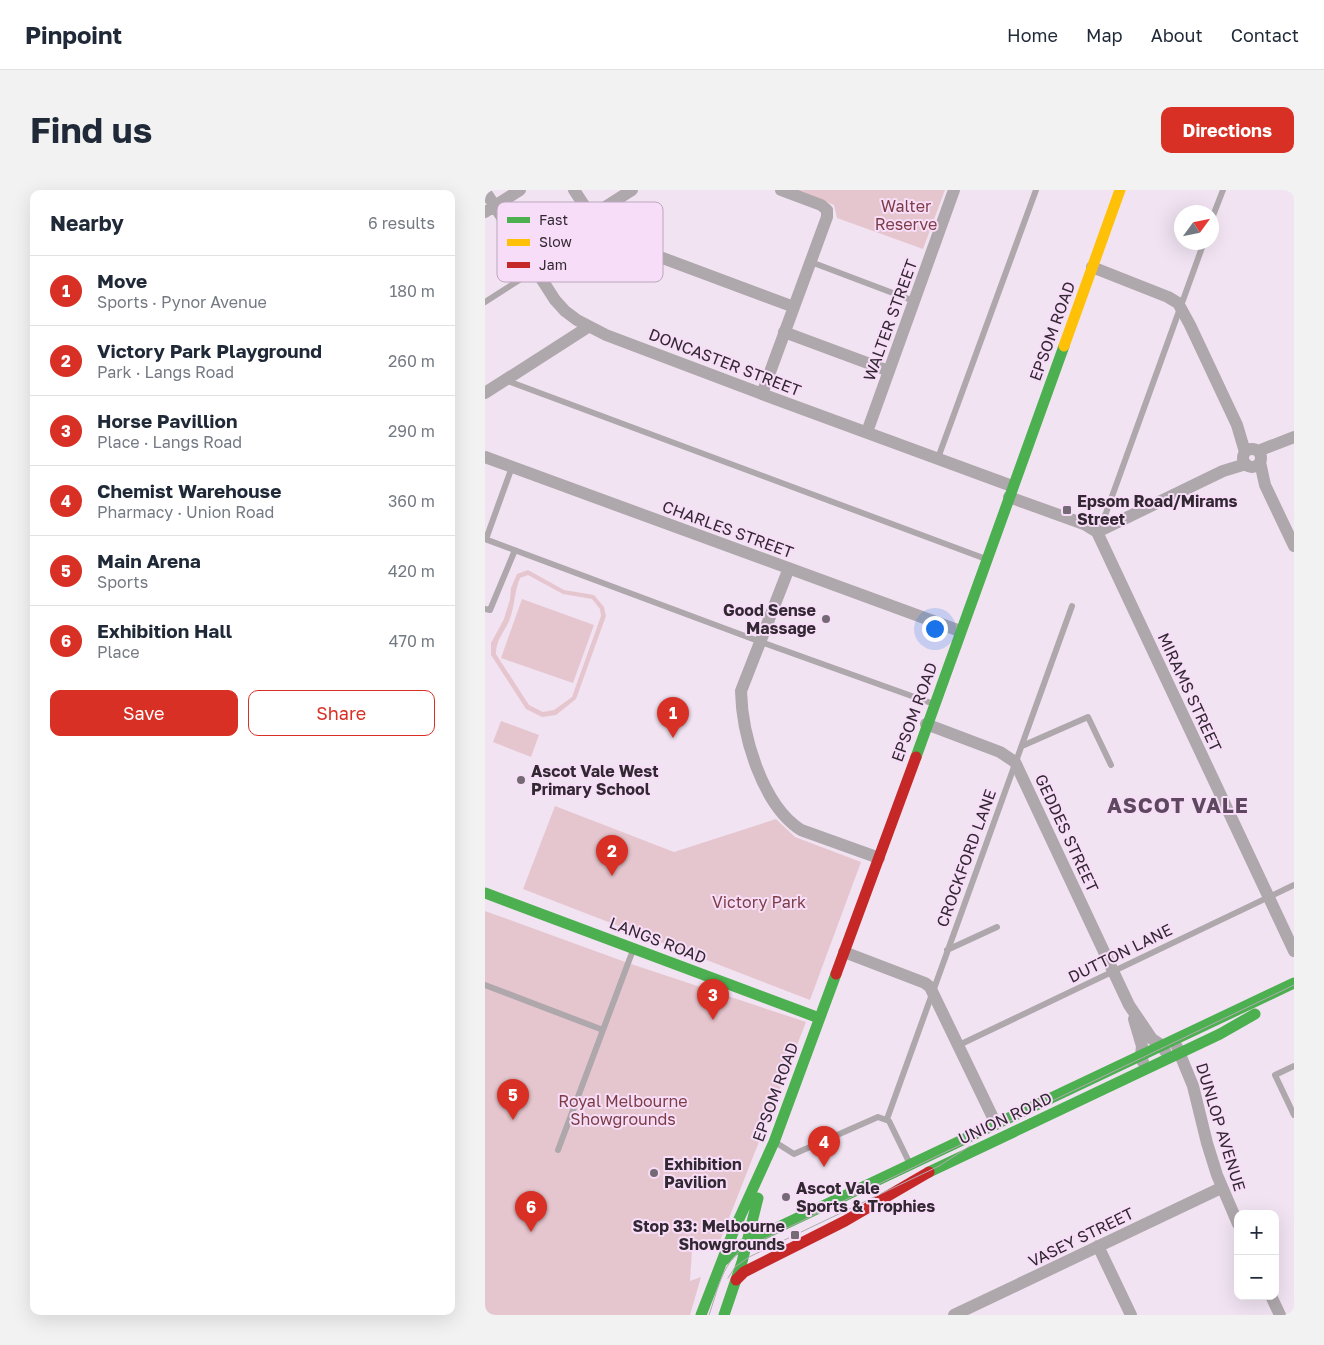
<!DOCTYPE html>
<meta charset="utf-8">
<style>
:root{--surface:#fff;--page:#f2f2f3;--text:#1f2937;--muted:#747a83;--line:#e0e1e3;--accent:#d93025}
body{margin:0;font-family:"Golos Text",sans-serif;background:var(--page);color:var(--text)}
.controls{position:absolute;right:15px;bottom:15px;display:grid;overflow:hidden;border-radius:10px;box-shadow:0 5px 20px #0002}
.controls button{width:45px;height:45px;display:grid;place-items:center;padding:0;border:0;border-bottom:1px solid var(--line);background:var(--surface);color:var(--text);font:25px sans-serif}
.compass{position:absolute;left:689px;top:15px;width:45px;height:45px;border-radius:50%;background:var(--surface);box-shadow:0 5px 20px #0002;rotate:57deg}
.you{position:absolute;left:449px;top:438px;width:18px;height:18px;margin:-12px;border:4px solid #fff;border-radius:50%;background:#1a73e8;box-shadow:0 0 0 8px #1a73e833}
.badge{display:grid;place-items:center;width:32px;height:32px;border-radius:50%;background:var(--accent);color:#fff;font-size:16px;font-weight:700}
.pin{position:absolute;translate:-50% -41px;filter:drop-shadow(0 1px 2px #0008)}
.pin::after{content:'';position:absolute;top:26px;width:18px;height:15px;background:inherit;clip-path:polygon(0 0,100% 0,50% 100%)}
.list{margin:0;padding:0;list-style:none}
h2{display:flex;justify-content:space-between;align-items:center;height:65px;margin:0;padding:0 20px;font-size:21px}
h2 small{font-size:16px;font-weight:400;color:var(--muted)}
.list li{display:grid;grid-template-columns:32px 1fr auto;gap:15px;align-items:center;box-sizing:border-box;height:70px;padding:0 20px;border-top:1px solid var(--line)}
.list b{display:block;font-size:19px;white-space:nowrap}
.list p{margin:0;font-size:16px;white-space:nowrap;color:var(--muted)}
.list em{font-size:16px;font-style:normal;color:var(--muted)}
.actions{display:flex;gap:10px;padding:15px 20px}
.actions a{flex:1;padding:11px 0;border:1px solid var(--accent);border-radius:10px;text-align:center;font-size:18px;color:var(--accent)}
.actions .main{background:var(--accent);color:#fff}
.map{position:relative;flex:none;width:809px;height:1125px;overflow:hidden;border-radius:10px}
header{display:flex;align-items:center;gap:30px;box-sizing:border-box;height:70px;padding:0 25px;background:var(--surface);border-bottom:1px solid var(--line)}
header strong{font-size:24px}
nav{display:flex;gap:28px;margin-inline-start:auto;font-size:18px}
.intro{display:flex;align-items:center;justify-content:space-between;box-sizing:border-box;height:120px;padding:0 30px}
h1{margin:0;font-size:35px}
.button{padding:12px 22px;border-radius:10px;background:var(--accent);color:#fff;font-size:18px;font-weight:700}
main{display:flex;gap:30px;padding:0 30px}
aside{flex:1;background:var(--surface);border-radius:10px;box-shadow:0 5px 20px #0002}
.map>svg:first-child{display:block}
.green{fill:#e6c6ce;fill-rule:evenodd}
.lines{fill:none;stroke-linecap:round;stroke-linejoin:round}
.lane{stroke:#aea7ab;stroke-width:6}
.street{stroke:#aea7ab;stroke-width:12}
.fast{stroke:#4caf50;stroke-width:11}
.slow{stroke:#ffc107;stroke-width:11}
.jam{stroke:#c62828;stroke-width:11}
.tram{stroke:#b2abb1;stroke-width:1}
.poi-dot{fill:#756975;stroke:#f7ddf8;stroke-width:2}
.labels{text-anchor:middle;stroke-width:4;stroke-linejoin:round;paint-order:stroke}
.park-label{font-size:16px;fill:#7d3d44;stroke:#f7ddf8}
.street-label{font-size:16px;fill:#322832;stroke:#f7ddf8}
.poi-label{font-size:16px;font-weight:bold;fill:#322832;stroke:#f7ddf8;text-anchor:start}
.district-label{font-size:21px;font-weight:bold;letter-spacing:1px;fill:#5d485f;stroke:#f7ddf8}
.key{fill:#f7ddf8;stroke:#bca7bd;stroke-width:1}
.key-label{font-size:14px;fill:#322832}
</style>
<header>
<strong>Pinpoint</strong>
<nav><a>Home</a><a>Map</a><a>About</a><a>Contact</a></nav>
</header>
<div class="intro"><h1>Find us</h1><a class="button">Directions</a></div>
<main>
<aside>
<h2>Nearby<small>6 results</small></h2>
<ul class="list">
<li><span class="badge">1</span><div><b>Move</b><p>Sports · Pynor Avenue</p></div><em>180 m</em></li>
<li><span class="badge">2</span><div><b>Victory Park Playground</b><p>Park · Langs Road</p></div><em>260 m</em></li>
<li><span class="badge">3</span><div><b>Horse Pavillion</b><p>Place · Langs Road</p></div><em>290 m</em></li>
<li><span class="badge">4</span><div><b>Chemist Warehouse</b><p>Pharmacy · Union Road</p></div><em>360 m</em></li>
<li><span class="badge">5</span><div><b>Main Arena</b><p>Sports</p></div><em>420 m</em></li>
<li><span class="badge">6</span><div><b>Exhibition Hall</b><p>Place</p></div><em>470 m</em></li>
</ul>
<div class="actions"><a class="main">Save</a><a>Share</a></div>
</aside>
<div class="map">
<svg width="809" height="1125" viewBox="0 0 809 1125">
<rect width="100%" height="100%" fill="#f1e3f2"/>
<!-- green -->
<path class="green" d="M311,0h149l-22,59 -86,-31 -3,-13z
M43,380l36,20 30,5 10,12 2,9 -30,83 -20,16 -14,2 -16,-8 -35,-54v-12l13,-24 6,-20 1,-11 6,-14zM43,385l35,19 29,5 8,10 1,7 -29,81 -18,13 -11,2 -14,-7 -33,-51c0,-15 8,-21 13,-33 6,-14 5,-29 11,-43z
M37,409l72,26 -21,58 -72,-25z
M16,531l38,14 -8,22 -38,-15z
M70,616l119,46 102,-33 19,18 66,25 -51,138 -287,-111z
M0,721l143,52 178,59 -86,219 -28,9 -2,31 11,-4 -11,38h-205z"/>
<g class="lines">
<!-- lane -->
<path class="lane" d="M726,31l12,-31
M326,72l103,39
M0,112l50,-32
M20,190l481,179
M453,268l98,-268
M613,340l8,-17 98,-271
M0,349l276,103 173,62
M1,349l26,-72
M0,419l5,1 25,-60
M537,556l66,-29 23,48
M462,760l50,-23
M0,795l118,45
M474,855l335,-160
M809,876l-19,9 19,40
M402,929l185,-513
M290,952l19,12 84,-37 11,4 21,43
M73,960l75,-200"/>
<!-- street -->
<path class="street" d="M89,0l27,41 8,7 185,69
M0,1l70,109 10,11 12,9 29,15 156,59 250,92
M0,22l35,-22
M106,26l41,-26
M607,77l76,30 10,6 12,22 47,100 8,27
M299,142l105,39
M0,203l103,-66
M277,204l65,-177v-7l-6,-5 -40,-15
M382,242l87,-242
M758 268a9 9 0 1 1 18 0a9 9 0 1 1-18 0Z
M773,261l36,-14
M0,267l475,174
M775,272l5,23 29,61
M524,307l75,27 13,8 197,419
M612,342l126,-61 23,-7
M304,378l-48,123c1,44 21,114 60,139l78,28
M441,534l74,28 15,10 114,243 23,34 11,7 2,5
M359,762l81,31 5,4 66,137
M649,829l8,27 -1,10 2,6
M692,857l16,39 14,57 10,32 21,49
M613,1056l33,69
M786,1106l9,19
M469,1125l267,-127"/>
<!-- fast -->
<path class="fast" d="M431,567l148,-411
M0,703l334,125
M444,982l291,-138 35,-20
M239,1070l9,-9 14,-9 547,-259
M216,1125l33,-85 40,-88 62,-168
M239,1125l18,-53 16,-64"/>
<!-- slow -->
<path class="slow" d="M579,156l56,-156"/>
<!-- jam -->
<path class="jam" d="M351,784l80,-217
M251,1090l8,-8 101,-51 84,-49"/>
<!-- tram -->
<path class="tram" d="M243,1088l7,-11 14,-10 190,-91 31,-20
M224,1125c8,-22 13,-52 34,-66l551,-264"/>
</g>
<!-- markers -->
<g class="poi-dot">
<rect x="577" y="315" width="10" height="10" rx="2.5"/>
<circle cx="341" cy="429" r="5"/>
<circle cx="36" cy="590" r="5"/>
<circle cx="169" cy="983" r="5"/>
<circle cx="301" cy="1007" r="5"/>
<rect x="305" y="1040" width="10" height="10" rx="2.5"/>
</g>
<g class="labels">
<!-- park labels -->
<g class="park-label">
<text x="421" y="22">Walter<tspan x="421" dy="18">Reserve</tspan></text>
<text x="274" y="718">Victory Park</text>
<text x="138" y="917">Royal Melbourne<tspan x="138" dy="18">Showgrounds</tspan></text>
</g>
<!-- street labels -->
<g class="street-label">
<text transform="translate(405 130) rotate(-70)" y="6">WALTER STREET</text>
<text transform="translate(567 141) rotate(-70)" y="6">EPSOM ROAD</text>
<text transform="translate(240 172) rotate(21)" y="6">DONCASTER STREET</text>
<text transform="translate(243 339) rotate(20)" y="6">CHARLES STREET</text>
<text transform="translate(705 502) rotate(65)" y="6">MIRAMS STREET</text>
<text transform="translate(429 522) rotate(-70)" y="6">EPSOM ROAD</text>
<text transform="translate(582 643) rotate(65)" y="6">GEDDES STREET</text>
<text transform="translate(481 668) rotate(-70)" y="6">CROCKFORD LANE</text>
<text transform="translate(173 750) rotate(21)" y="6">LANGS ROAD</text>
<text transform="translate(635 763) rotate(-26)" y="6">DUTTON LANE</text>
<text transform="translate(290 902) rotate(-70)" y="6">EPSOM ROAD</text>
<text transform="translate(520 928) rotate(-25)" y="6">UNION ROAD</text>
<text transform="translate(736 937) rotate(73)" y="6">DUNLOP AVENUE</text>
<text transform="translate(596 1047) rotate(-26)" y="6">VASEY STREET</text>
</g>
<!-- poi labels -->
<g class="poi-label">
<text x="592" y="317">Epsom Road/Mirams<tspan x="592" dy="18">Street</tspan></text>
<text x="331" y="426" text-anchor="end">Good Sense<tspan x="331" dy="18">Massage</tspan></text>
<text x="46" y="587">Ascot Vale West<tspan x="46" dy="18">Primary School</tspan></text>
<text x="179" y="980">Exhibition<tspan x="179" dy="18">Pavilion</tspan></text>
<text x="311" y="1004">Ascot Vale<tspan x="311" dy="18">Sports &amp; Trophies</tspan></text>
<text x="300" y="1042" text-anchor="end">Stop 33: Melbourne<tspan x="300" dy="18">Showgrounds</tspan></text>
</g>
<!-- district labels -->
<g class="district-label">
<text x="693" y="623">ASCOT VALE</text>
</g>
</g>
<!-- legend -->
<rect x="12" y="12" width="166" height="80" rx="8" class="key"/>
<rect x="22" y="27" width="23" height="6" fill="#4caf50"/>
<rect x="22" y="49" width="23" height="7" fill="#ffc107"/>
<rect x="22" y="72" width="23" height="6" fill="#c62828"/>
<g class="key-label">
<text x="54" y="35">Fast</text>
<text x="54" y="57">Slow</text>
<text x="54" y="80">Jam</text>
</g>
</svg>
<div class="controls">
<button>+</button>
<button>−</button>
</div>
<svg class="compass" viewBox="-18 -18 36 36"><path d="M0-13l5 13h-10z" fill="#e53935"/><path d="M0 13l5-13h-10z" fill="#747a83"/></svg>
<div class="you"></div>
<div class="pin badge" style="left:188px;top:548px">1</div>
<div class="pin badge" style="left:127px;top:686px">2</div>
<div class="pin badge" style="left:228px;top:830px">3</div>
<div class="pin badge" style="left:339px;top:977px">4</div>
<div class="pin badge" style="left:28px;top:930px">5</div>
<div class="pin badge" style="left:46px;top:1042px">6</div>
</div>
</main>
